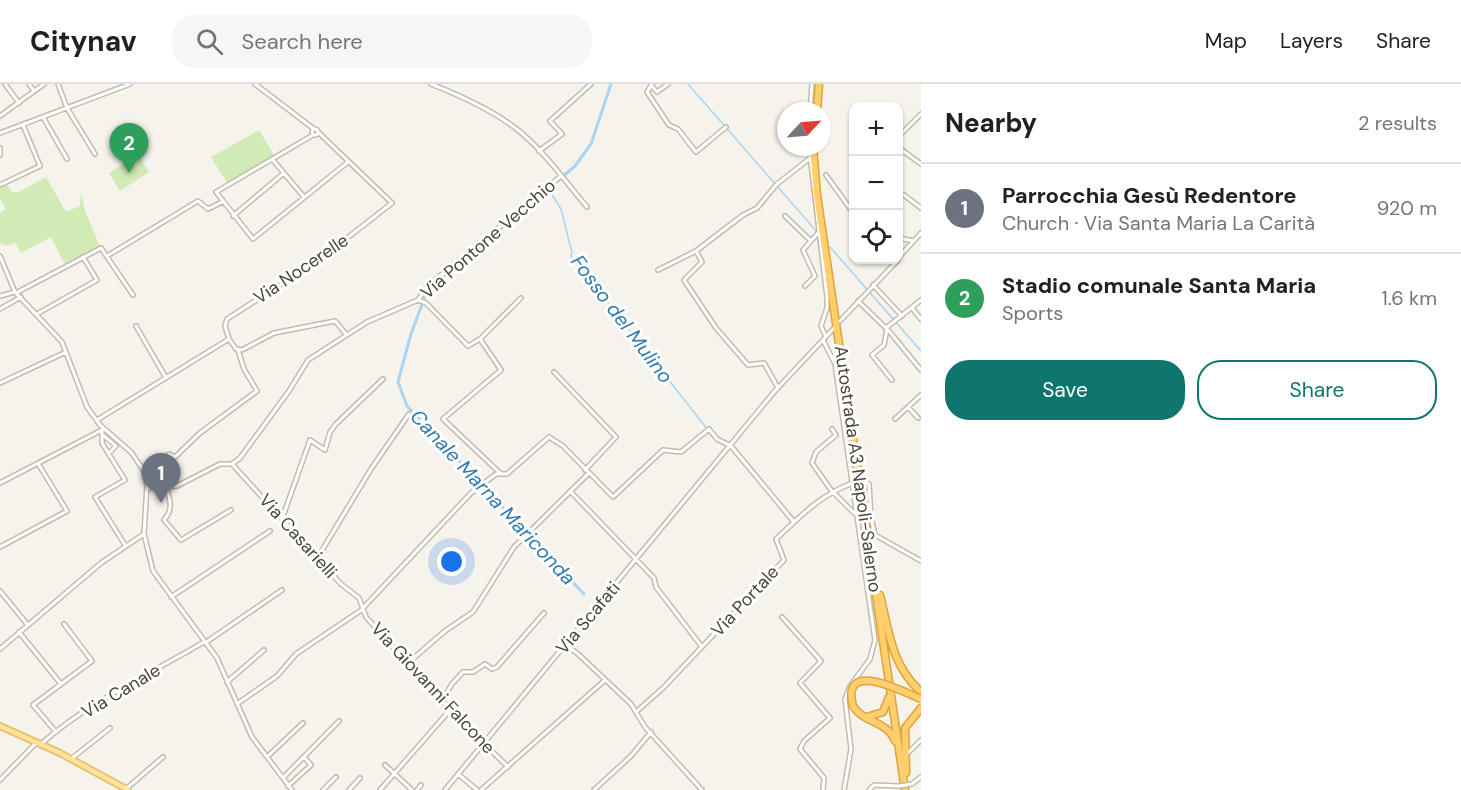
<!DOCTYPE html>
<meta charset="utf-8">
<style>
:root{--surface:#fff;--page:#f6f6f6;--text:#202124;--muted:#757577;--line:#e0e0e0;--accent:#0f766e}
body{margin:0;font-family:"DM Sans",sans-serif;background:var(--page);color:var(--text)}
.controls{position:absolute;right:18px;top:18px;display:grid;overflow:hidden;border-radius:12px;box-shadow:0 2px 4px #0004}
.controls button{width:54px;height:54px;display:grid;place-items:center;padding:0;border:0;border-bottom:2px solid var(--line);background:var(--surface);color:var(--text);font:30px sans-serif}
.compass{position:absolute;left:777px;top:18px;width:54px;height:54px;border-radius:50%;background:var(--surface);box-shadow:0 2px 4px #0004;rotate:64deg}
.you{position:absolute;left:452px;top:478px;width:21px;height:21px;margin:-15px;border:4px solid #fff;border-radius:50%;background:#1a73e8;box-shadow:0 0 0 9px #1a73e833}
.badge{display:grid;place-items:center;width:39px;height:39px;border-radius:50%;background:var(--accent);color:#fff;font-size:20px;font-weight:700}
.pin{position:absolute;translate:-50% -50px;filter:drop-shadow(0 2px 3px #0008)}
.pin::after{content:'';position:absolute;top:32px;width:21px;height:18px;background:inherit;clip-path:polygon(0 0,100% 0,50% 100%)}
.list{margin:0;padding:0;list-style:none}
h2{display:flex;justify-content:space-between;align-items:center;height:78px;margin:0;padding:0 24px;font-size:26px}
h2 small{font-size:20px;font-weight:400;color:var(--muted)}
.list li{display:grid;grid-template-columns:39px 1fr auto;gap:18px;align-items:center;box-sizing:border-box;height:90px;padding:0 24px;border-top:2px solid var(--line)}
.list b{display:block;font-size:22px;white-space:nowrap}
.list p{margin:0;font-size:20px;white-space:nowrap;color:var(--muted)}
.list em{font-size:20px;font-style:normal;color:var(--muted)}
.actions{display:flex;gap:12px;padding:18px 24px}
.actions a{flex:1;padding:14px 0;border:2px solid var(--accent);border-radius:24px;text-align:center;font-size:21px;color:var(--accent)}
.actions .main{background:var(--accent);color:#fff}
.icon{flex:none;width:33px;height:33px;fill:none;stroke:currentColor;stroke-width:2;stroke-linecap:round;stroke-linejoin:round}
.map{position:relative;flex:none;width:921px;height:706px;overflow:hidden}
header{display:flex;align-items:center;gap:36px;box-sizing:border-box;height:84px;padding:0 30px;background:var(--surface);border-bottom:2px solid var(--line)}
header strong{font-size:28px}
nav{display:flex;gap:33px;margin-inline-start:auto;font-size:21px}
.search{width:420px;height:54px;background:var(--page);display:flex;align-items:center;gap:15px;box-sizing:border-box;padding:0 21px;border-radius:24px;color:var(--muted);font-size:22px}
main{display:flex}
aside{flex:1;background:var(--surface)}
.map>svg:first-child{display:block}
.green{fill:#d2eab5}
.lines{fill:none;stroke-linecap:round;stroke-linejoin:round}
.stream{stroke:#a9d4f2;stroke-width:1.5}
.canal{stroke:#a9d4f2;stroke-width:3}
.minor-casing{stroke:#c2bbae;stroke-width:6}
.major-casing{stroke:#e6c16a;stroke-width:8}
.highway-casing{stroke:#e0a43c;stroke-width:9}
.minor{stroke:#fff;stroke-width:3}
.major{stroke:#ffe39c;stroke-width:4.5}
.highway{stroke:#ffcf6e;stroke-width:6}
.minor-bridge-casing{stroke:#c2bbae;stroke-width:6;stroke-linecap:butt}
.highway-bridge-casing{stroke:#e0a43c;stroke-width:9;stroke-linecap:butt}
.minor-bridge{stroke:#fff;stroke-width:3}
.highway-bridge{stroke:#ffcf6e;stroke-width:6}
.labels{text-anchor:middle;stroke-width:6;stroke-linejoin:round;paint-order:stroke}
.street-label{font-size:18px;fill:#4b4439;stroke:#fff}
.water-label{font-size:20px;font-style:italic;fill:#2e7ab2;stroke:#fff}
</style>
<header>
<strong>Citynav</strong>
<div class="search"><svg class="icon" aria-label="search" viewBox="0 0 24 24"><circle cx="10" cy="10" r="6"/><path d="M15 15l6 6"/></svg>Search here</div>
<nav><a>Map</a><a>Layers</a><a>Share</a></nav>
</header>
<main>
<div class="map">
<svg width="921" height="706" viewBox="0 0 921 706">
<rect width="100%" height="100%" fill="#f6f3ec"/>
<!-- green -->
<path class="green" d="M259,46l15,25 -47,28 -16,-26z
M138,70l11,18 -29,19 -11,-18z
M46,93l20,35 14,-6 1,-15 3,17 16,39 -35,18 -14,-28 -30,16 -6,-11 -8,4 -7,-3v-30l6,-4 -6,-10v-11l7,-3 5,7h7z"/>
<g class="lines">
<!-- stream -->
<path class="stream" d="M688,0l129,148
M549,106l12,19 11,44 -1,3 137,174
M830,163l91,104"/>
<!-- canal -->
<path class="canal" d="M584,510l-177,-188 -9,-24 13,-48 16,-43 148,-125 16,-22 20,-60"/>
<!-- minor casing -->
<g class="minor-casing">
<path id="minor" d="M5,0l14,19
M29,0l5,7
M58,0l9,24 28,46
M255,0l59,45
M431,0c28,11 59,25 83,43 29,22 50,53 73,80
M652,0l-5,8 22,33 9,4 18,23 30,-25
M651,1l6,7 11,-8
M810,27l2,-27
M0,32l44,-32
M43,33l24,42
M312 48a3 3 0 1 1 6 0a3 3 0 1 1-6 0Z
M0,49l130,-49
M313,51l-97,57 37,47 95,-77
M898,53l23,-23
M809,63l18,150v11l-6,18 5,11
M898,63l23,17
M0,64v7
M539,67l23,-17 -12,-13 41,-37
M272,75l32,38
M826,91l28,39
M0,101l40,-19 -17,-41
M904,111l17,13
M233,132l51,-43
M785,132l26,25
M898,154l16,3
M0,172l15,36 47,50 25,65 13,18 31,27 13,19 3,14 -3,49 9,37 64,87 35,79 40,53
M107,172l91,-55 10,8 14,-7
M898,174l23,-25
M658,186l38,-19
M873,201l29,31
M805,202l10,-10 -12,-26 16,-18
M16,209l85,-45 32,47
M0,212l15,-4
M418,216l8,3 42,43 12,-7
M858,217l31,30 32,39
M912,224l9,11
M0,225l21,-12
M37,230l60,-34 -14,-23
M840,237l58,-61
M136,242l30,52
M886,244l35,-28
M887,245l-3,16 -12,10 20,25
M229,255l7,10 6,1 32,-17 61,-12 11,13
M823,256l12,24 40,276 -5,19 -20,27 -5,13 6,50 -7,41
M554,288l62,65 -31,33
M0,299l66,-31
M778,304l-14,-25 -16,2 -32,-37 -32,-48 18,-18 -6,-11 47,-36 14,-7 20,-24 32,-25
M908,323l10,11
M895,335l26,-24
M97,336l132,-81 -4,-13 2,-7 92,-59 73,-57 -74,-71
M102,346v13l23,37 -30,17 30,48
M104,352l12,10 -7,7
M160,377l9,-7 6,3 25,-24 57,-42 -13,-22 -6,-19
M232,380l8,-6 49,-67 19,-31 59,-38 51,-22 9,-13 26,-22 108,-89
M232,380l109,120 18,14 7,19 84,93 58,57
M500,389l-57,-54 58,-49 -21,-31 41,-41
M864,397l5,3 2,34 4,17 46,26
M0,399l102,-53
M147,404l30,-2 43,-22h12
M166,404c5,12 7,22 -2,32l17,20 50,-30
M831,406l-19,-27 4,-11 20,-17 -4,-6
M570,407l84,87 2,9 46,60
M832,407l22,22
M282,435l28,-79 15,10 5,-18 6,-8 47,-45
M0,463l67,-36 -28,-46
M318,473l53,-88 38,-55
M0,507l27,33
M171,513l99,-66
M364,523l107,-114 25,-19h11l42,-37 14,9 50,51 50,-47 18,2 28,-23 8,10 14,7 63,76
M782,533l39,44 -21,22 30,35 -26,23 -4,8 24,29 -1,12
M19,548l42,52
M205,559l77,-53
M565,561l12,8 54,51 14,23 57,63
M0,565l101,-86 43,-29
M408,579l37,-32 28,-19 41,-65 75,-74
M227,598l37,-32
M442,616l10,-16 11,-12h10l12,-8 7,5 5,-2 47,-54
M237,620l40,-28 19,-22 67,-45
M636,628l28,-25 120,-127 -8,-21c26,-24 42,-42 74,-55
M56,648l-23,-27 59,-44 -28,-37
M41,660c47,-42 109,-70 163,-102
M908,669l13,-13
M267,673l36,-34
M71,675l39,-31
M385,681l27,25
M458,690l19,16
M283,694l56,-57
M0,696l36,-37
M912,700l9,-7
M288,702l23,-21 -7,-8
M126,705l37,-32
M323,706l13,-13
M349,706l11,-12
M380,706l70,-80
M417,706l4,-5
M445,706l329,-398 61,-65
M481,706l123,-109
M594,706l37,-34 20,-24
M869,706l5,-5 26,1"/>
</g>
<!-- major casing -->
<g class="major-casing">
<path id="major" d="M0,642l60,27 68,37"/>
</g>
<!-- highway casing -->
<g class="highway-casing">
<path id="highway" d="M817,27l2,-27
M813,63l4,48 88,595
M880,511c9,36 11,70 41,97
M853,622c11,18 34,14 42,35
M867,633l16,-5 6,-15
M906,689l-1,-45 16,-20"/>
</g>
<!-- minor -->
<use href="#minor" class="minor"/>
<!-- major -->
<use href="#major" class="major"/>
<!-- highway -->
<use href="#highway" class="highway"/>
<!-- minor-bridge casing -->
<g class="minor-bridge-casing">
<path id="minor-bridge" d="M858,398l6,-1
M850,400l5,-1
M900,702l12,-2"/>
</g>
<!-- highway-bridge casing -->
<g class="highway-bridge-casing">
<path id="highway-bridge" d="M853,622c-13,-48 51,-14 68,-7"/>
</g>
<!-- minor-bridge -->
<use href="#minor-bridge" class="minor-bridge"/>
<!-- highway-bridge -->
<use href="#highway-bridge" class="highway-bridge"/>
</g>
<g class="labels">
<!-- street labels -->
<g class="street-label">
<text transform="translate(488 155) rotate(-41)" y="6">Via Pontone Vecchio</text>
<text transform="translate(301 185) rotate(-34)" y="6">Via Nocerelle</text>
<text transform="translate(858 385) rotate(82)" y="6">Autostrada A3 Napoli-Salerno</text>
<text transform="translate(298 452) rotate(48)" y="6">Via Casarielli</text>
<text transform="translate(745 517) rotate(-47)" y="6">Via Portale</text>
<text transform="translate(588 534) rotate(-50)" y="6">Via Scafati</text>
<text transform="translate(433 604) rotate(47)" y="6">Via Giovanni Falcone</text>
<text transform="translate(121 607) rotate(-31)" y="6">Via Canale</text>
</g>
<!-- water labels -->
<g class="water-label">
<text transform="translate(622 235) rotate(53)" y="7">Fosso del Mulino</text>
<text transform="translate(493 413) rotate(47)" y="7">Canale Marna Mariconda</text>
</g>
</g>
</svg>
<div class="controls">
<button>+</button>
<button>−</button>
<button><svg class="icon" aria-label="locate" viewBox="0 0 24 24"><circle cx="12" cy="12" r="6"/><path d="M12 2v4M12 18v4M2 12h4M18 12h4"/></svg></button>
</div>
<svg class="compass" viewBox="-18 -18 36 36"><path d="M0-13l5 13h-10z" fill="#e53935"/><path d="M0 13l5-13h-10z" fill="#757577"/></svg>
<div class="you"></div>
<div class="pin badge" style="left:161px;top:419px;background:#6b7280">1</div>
<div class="pin badge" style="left:129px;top:89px;background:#2e9e5b">2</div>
</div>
<aside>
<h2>Nearby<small>2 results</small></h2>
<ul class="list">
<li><span class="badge" style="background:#6b7280">1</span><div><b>Parrocchia Gesù Redentore</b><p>Church · Via Santa Maria La Carità</p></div><em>920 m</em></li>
<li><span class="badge" style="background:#2e9e5b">2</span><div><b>Stadio comunale Santa Maria</b><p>Sports</p></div><em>1.6 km</em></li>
</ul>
<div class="actions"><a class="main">Save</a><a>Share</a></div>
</aside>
</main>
